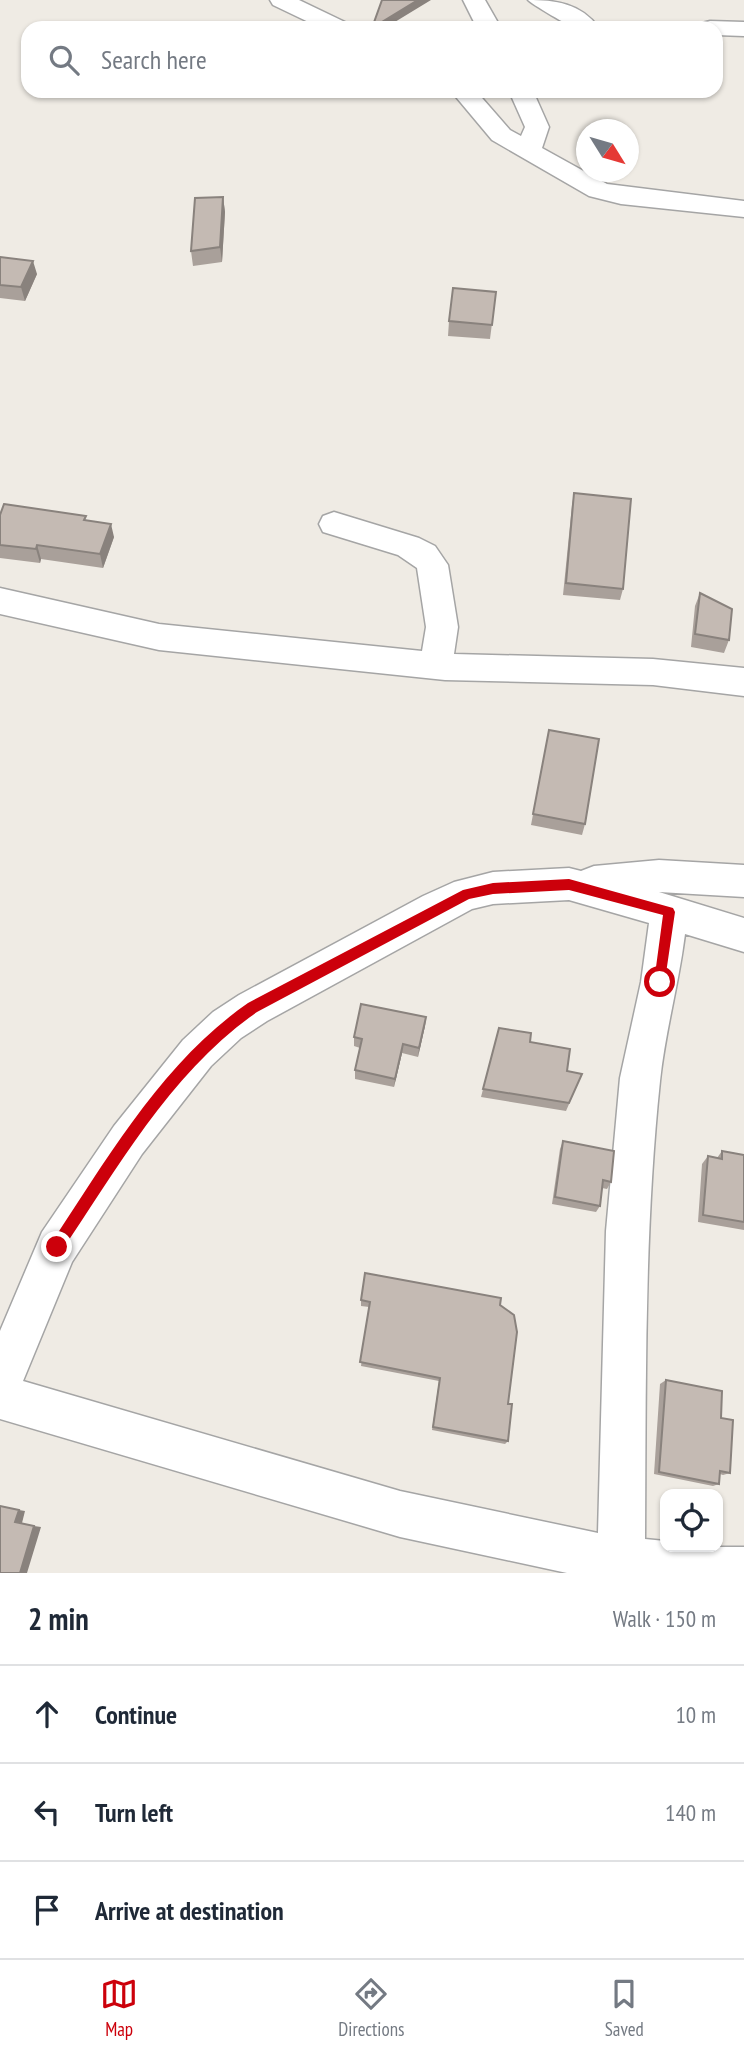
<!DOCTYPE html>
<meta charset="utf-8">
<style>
:root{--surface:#fff;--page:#f2f2f3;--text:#1f2937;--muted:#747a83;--line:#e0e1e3;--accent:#cc000b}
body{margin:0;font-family:"PT Sans Narrow",sans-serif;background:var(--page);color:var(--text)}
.controls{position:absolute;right:21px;bottom:21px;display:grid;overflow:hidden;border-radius:14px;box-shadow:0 2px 5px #0004}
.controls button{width:63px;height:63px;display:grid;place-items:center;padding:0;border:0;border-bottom:2px solid var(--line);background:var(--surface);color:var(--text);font:35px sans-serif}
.compass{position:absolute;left:576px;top:119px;width:63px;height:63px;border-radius:50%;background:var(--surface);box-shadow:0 2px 5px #0004;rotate:127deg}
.stop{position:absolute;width:21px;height:21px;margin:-16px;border:5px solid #cc000b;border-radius:50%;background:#fff}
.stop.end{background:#cc000b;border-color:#fff;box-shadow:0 2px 7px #0008}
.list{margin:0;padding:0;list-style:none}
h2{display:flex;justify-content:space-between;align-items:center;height:91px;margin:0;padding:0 28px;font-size:30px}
h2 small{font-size:23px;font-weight:400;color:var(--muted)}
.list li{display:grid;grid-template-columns:46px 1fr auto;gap:21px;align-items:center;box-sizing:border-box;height:98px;padding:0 28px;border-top:2px solid var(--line)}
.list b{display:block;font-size:26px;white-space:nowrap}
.list em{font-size:23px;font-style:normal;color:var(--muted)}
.icon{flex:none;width:38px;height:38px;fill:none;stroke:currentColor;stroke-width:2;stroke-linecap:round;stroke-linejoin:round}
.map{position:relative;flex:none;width:744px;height:1573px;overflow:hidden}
.search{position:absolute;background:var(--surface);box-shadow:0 2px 5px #0004;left:21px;right:21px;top:21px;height:77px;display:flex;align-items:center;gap:18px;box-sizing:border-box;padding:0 24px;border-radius:21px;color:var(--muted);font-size:26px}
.sheet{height:385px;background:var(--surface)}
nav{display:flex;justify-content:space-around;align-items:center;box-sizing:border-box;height:98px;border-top:2px solid var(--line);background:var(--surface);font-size:19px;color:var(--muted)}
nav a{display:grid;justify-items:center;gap:4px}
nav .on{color:var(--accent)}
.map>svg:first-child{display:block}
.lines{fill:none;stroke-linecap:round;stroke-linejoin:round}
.minor-casing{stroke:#a5a5a5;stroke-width:3}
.minor{fill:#fff;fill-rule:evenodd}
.wall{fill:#a9a09a}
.shaded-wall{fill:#89827d}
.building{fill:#c4bab3;stroke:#89827d;stroke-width:2}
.route{fill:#cc000b}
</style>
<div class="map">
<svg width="744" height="1573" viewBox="0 0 744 1573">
<rect width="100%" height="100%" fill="#efebe4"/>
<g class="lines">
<!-- minor casing -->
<g class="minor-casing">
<path id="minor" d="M270,0h29l48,23 4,5h-30l-48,-23z
M463,0h22l16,28h-24z
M528,0c27,0 53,3 71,28 -8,0 -16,1 -23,0 -4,0 -46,-25 -48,-28z
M710,21l34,1v14l-28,-1v-7h-18l4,-5z
M451,91h25l34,39 11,6 4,-9 -16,-36h24l16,36 -7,21 65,36 137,17v16l-123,-13 -32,-8 -97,-56z
M334,512l85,26 16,8 13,19 10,62 -4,27 199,5 91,9v28l-91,-11 -208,-5 -286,-30 -159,-36v-26l159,36 263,27 4,-24 -9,-59 -19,-13 -75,-23 -4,-8 4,-8z
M659,860l85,5v32l-85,-5 85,26v34l-59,-18c-6,49 -20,98 -25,147 -16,152 -14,305 -15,458l20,2v6h79v26h-177l-167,-36 -400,-118v-88l42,-99 72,-106 69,-86 30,-28 26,-17 184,-99 31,-14 39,-10 76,-4 12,3 13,-5zM569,900l80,23 -8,59 -21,96 -14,153 -8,302 -198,-42 -377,-110 49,-119 70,-108 69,-88 30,-28 26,-17 205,-112 21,-5z"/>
</g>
<!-- minor -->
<use href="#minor" class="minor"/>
</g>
<!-- wall -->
<path class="wall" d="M223,197l2,15 -3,50 -29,4 -2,-15z
M0,257l37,17 -12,27 -25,-3z
M496,292l-6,47 -42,-3 1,-15z
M574,493l49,96 -3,11 -57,-5 9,-90z
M0,515l87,5 27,17 -11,31 -62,-9 -1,4 -40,-5z
M700,593l29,47 -5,13 -33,-6 4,-41z
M549,730l36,94 -3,11 -51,-10z
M426,1017l-1,9 -7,31 -16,-4 -8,34 -39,-8v-9l5,-22 -6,-2v-9z
M499,1028l31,14 37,29 15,3 -16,37 -85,-14z
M563,1141l48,41 -4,7 -5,-1 -2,18 -4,6 -44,-8 8,-55z
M722,1151l22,4v75l-46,-8 4,-58 6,-8 9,2z
M361,1300l139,5 8,99v37l-3,3 -73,-14 7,-49 -78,-15 8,-59 -8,-1z
M666,1380l64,93 -7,2 -3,-1 -1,10 -6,2 -59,-12 6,-90z"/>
<!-- shaded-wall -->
<path class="shaded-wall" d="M418,0h13l-46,28h-13z
M223,197l2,15 -3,50 -2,-15z
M33,261l4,13 -12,27 -4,-14z
M111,524l3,13 -11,31 -3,-14z
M37,545l4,14 -1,4 -4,-14z
M426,1017l-1,9 -7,31 1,-9z
M403,1044l-1,9 -8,34 1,-8z
M19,1510l6,1 -3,12 -7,-1z
M34,1526l7,1 -14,46h-7z"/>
<!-- building -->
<path class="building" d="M382,0h36l-46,28z
M223,197l-3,50 -29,4 4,-53z
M0,257l33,4 -12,26 -21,-2z
M453,288l43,4 -4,33 -43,-4z
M574,493l57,6 -8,90 -57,-6z
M4,504l82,12 -2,4 27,4 -11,30 -63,-9 -1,4 -36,-4v-30z
M700,593l32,16 -3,31 -34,-6z
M549,730l50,9 -14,85 -52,-10z
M361,1004l65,13 -7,31 -16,-4 -8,35 -40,-9 7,-31 -8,-2z
M499,1028l32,5 -1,9 40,7 -3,22 15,3 -13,29 -86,-14z
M563,1141l51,10 -3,31 -8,-2 -3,26 -45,-9z
M722,1151l22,4v67l-41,-7 5,-59 14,3z
M365,1273l136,25 -1,7 14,10 3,17 -9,72h4l-4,37 -75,-14 7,-49 -80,-16 10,-60 -9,-2z
M666,1380l56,11 -1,27 12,2 -3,53 -10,-2 -1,13 -60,-12z
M0,1506l19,4 -4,12 19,4 -14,47h-20z"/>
<!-- route -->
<path class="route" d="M569,879l104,29 2,4 -11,75h-8l-2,-5 9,-67 -94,-25 -76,4 -24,5 -212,113c-85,59 -139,155 -196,240h-9v-10c56,-85 111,-180 196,-239l215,-113 30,-7z"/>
</svg>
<div class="controls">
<button><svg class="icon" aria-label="locate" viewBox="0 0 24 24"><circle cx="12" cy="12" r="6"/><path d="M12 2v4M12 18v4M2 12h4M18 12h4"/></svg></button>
</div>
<svg class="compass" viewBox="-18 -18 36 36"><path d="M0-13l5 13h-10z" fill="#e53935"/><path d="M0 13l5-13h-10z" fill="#747a83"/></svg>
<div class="stop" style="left:660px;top:982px"></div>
<div class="stop end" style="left:57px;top:1247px"></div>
<div class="search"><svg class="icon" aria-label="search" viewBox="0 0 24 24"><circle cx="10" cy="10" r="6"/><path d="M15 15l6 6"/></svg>Search here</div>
</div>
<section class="sheet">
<h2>2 min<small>Walk · 150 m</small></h2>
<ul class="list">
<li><svg class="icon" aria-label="ahead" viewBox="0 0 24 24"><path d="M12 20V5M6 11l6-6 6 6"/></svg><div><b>Continue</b></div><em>10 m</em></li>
<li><svg class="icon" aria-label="left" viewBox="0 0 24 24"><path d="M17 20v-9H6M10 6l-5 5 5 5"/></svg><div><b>Turn left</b></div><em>140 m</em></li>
<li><svg class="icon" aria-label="arrive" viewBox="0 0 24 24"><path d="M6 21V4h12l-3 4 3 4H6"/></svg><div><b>Arrive at destination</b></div></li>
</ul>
</section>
<nav>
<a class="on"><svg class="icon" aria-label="map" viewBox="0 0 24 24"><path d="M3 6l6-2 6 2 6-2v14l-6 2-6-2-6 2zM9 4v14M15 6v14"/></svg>Map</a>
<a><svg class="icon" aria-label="directions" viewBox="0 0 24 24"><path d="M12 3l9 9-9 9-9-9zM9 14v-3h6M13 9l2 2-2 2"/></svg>Directions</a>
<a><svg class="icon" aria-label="saved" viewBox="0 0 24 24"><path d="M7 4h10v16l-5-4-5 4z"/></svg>Saved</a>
</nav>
